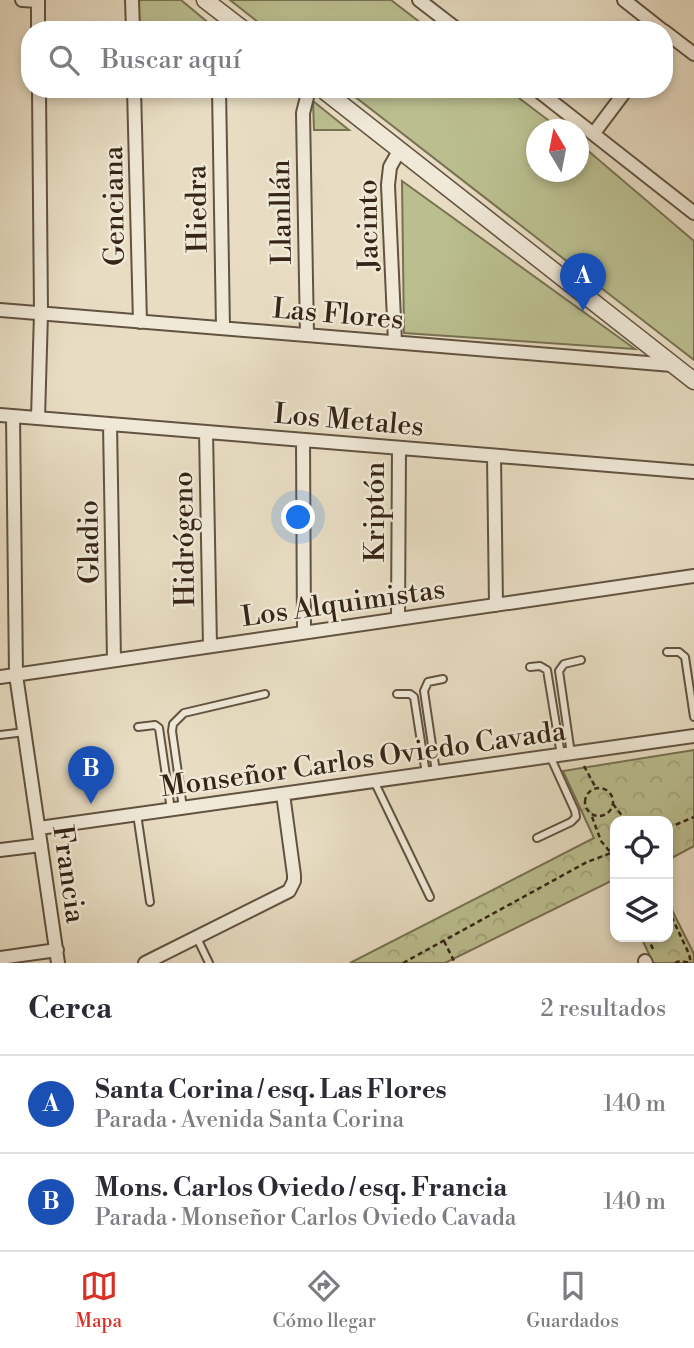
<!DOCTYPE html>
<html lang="es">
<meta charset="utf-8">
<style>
:root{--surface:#fff;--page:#f7f7f7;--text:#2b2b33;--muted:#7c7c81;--line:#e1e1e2;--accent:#d93025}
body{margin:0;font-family:"Libre Bodoni",serif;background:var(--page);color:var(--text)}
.controls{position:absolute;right:21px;bottom:21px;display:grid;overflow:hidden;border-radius:14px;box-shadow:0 4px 10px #0003}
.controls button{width:63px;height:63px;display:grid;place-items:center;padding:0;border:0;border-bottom:2px solid var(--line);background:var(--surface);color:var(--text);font:35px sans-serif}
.compass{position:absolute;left:526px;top:119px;width:63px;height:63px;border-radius:50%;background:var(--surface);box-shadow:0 4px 10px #0003;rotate:350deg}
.you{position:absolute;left:299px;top:518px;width:24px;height:24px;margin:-18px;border:5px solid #fff;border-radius:50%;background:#1a73e8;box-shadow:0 0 0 10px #1a73e833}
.badge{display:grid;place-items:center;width:46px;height:46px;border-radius:50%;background:var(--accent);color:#fff;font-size:23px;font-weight:700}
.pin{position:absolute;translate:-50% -58px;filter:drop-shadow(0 2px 4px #0008)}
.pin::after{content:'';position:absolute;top:37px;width:24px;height:21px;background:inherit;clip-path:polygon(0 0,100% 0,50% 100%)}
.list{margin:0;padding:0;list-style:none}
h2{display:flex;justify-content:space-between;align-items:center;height:91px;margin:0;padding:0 28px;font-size:30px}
h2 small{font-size:23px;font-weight:400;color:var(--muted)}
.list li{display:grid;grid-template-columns:46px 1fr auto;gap:21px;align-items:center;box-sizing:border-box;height:98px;padding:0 28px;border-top:2px solid var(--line)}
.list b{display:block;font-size:26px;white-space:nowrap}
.list p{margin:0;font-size:23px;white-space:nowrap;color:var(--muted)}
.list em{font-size:23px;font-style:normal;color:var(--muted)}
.icon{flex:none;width:38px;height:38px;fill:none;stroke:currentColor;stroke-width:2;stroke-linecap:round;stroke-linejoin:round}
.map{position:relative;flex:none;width:694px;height:963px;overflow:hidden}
.search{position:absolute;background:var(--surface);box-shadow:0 4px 10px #0003;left:21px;right:21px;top:21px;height:77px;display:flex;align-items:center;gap:18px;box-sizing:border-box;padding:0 24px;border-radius:28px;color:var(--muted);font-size:26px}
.sheet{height:287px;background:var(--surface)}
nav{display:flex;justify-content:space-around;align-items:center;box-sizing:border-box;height:98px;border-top:2px solid var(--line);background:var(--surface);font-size:19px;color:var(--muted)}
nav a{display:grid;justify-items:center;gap:4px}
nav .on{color:var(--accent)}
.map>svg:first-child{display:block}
.grass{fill:#bbbf90;stroke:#787253;stroke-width:2}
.forest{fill:url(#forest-crowns);stroke:#787253;stroke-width:2}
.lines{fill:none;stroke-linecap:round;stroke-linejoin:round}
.service-casing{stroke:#625341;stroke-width:10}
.minor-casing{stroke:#625341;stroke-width:16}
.tertiary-casing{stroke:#625341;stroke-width:19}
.path{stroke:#362516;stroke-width:2.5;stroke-dasharray:5 3.5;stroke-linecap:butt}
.service{stroke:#f0e9d8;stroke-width:6}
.minor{stroke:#f0e9d8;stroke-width:12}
.tertiary{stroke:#f0e9d8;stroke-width:16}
.labels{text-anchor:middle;stroke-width:5;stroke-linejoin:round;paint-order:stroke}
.street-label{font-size:28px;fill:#362516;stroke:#f0e9d8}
</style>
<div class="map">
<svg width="694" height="963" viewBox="0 0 694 963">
<defs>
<pattern id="forest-crowns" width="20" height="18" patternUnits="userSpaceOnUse" patternTransform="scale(1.75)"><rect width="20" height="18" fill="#bbbf90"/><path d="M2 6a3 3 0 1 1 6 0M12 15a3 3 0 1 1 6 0" fill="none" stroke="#a1a47b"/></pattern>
</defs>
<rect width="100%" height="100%" fill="#e8ddc3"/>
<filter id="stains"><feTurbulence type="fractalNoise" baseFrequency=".00286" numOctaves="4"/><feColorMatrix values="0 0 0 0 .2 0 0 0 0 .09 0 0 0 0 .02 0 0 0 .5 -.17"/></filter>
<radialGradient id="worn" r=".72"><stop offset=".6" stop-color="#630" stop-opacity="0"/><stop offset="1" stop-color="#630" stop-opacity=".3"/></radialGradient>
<!-- grass -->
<path class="grass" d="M139,0h42l30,25 -73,-2z
M230,0h161l39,30h-162z
M345,89h162l53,40 -24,1v42h42l1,-28 7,5 108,92v119z
M313,101l36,29h-35z
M402,181l233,168 -231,-16z"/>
<!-- forest -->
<path class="forest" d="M694,750v96l-26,14v-39h-53v62l-2,-3 -168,83h-95l244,-125 -31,-67z
M668,902l26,52v9h-41l-12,-26h27z"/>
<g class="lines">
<!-- service casing -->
<g class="service-casing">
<path id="service" d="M667,652h12l6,5 9,60
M530,667l10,-1 7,4 14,85
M397,694h13l4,3 12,77
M138,727l17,-2 4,3 12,82
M0,735l25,-3
M571,754l-12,-83 5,-7 17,-4
M436,772l-12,-81 4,-9 15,-3
M374,781l56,116
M183,808l-11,-77 1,-7 11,-11 81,-19
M137,814l13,88
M537,838l34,-16 5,-5 -1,-6 -25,-55
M197,938l12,25"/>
</g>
<!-- minor casing -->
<g class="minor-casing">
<path id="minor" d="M22,0l16,1
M38,0v30
M132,0l1,30
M419,0l39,30
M624,0l38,30
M664,31l30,23
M134,89l6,233
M219,89l4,239
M536,89l158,124
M594,133l33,-44
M0,310l672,55
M307,335l-4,-222 6,-24
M395,342l-7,-157 2,-18 9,-16
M0,415l694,57
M13,416l3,259 42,288
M38,418l3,-105 -2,-224
M110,424l4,236
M206,432l4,214
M303,440l1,192
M494,456l2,149
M398,619l1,-171
M0,677l694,-101
M39,828l655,-92
M0,850l41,-5
M0,958l57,-8
M645,961l1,2
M145,963l144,-72 5,-10v-6l-11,-81"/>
</g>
<!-- tertiary casing -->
<g class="tertiary-casing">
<path id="tertiary" d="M205,0l39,30
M322,89l372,292"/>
</g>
<!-- path -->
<path class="path" d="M584,766l12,22
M585 802a14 14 0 1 1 28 0a14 14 0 1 1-28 0Z
M613,804l13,17
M668,828l26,-11
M615,845l-4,8 4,12
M668,909l21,45 2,9
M647,937l6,12
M444,941l11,22
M403,963l184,-101 24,-9 -10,-12 -10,-27
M675,963l5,-2 11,2"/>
<!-- service -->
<use href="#service" class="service"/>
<!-- minor -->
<use href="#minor" class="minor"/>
<!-- tertiary -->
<use href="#tertiary" class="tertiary"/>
</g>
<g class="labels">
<!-- street labels -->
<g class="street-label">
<text transform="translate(113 206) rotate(-91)" y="10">Genciana</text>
<text transform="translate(196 209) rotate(-91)" y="10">Hiedra</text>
<text transform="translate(280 212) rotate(-91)" y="10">Llanllán</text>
<text transform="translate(367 225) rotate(-91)" y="10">Jacinto</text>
<text transform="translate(338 313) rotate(5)" y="10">Las Flores</text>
<text transform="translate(349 419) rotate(5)" y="10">Los Metales</text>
<text transform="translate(374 512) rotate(-90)" y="10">Kriptón</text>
<text transform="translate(183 539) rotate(-91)" y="10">Hidrógeno</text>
<text transform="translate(88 542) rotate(-91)" y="10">Gladio</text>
<text transform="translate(343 602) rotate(-8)" y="10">Los Alquimistas</text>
<text transform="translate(363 758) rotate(-8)" y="10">Monseñor Carlos Oviedo Cavada</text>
<text transform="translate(70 874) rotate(82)" y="10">Francia</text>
</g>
</g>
<rect width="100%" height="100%" filter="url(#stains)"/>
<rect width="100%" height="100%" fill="url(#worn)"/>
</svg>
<div class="controls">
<button><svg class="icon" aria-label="locate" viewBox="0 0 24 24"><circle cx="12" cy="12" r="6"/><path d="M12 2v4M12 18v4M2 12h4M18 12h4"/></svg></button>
<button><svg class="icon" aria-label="layers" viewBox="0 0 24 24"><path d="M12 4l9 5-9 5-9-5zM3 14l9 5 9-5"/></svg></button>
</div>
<svg class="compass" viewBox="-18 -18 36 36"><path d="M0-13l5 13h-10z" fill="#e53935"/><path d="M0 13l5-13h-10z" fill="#7c7c81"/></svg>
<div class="you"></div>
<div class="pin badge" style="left:583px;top:311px;background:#1a4fb4">A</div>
<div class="pin badge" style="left:91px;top:804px;background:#1a4fb4">B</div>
<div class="search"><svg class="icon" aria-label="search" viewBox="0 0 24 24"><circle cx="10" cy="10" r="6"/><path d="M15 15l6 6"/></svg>Buscar aquí</div>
</div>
<section class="sheet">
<h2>Cerca<small>2 resultados</small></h2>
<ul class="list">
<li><span class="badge" style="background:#1a4fb4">A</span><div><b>Santa Corina / esq. Las Flores</b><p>Parada · Avenida Santa Corina</p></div><em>140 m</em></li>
<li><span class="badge" style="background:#1a4fb4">B</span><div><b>Mons. Carlos Oviedo / esq. Francia</b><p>Parada · Monseñor Carlos Oviedo Cavada</p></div><em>140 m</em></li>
</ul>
</section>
<nav>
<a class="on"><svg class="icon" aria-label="map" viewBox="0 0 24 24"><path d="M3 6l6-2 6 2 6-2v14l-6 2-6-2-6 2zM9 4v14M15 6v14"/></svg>Mapa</a>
<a><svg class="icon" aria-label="directions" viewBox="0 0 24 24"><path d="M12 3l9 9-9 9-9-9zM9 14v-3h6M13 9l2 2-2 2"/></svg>Cómo llegar</a>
<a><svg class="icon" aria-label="saved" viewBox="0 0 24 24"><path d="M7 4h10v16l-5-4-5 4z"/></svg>Guardados</a>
</nav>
